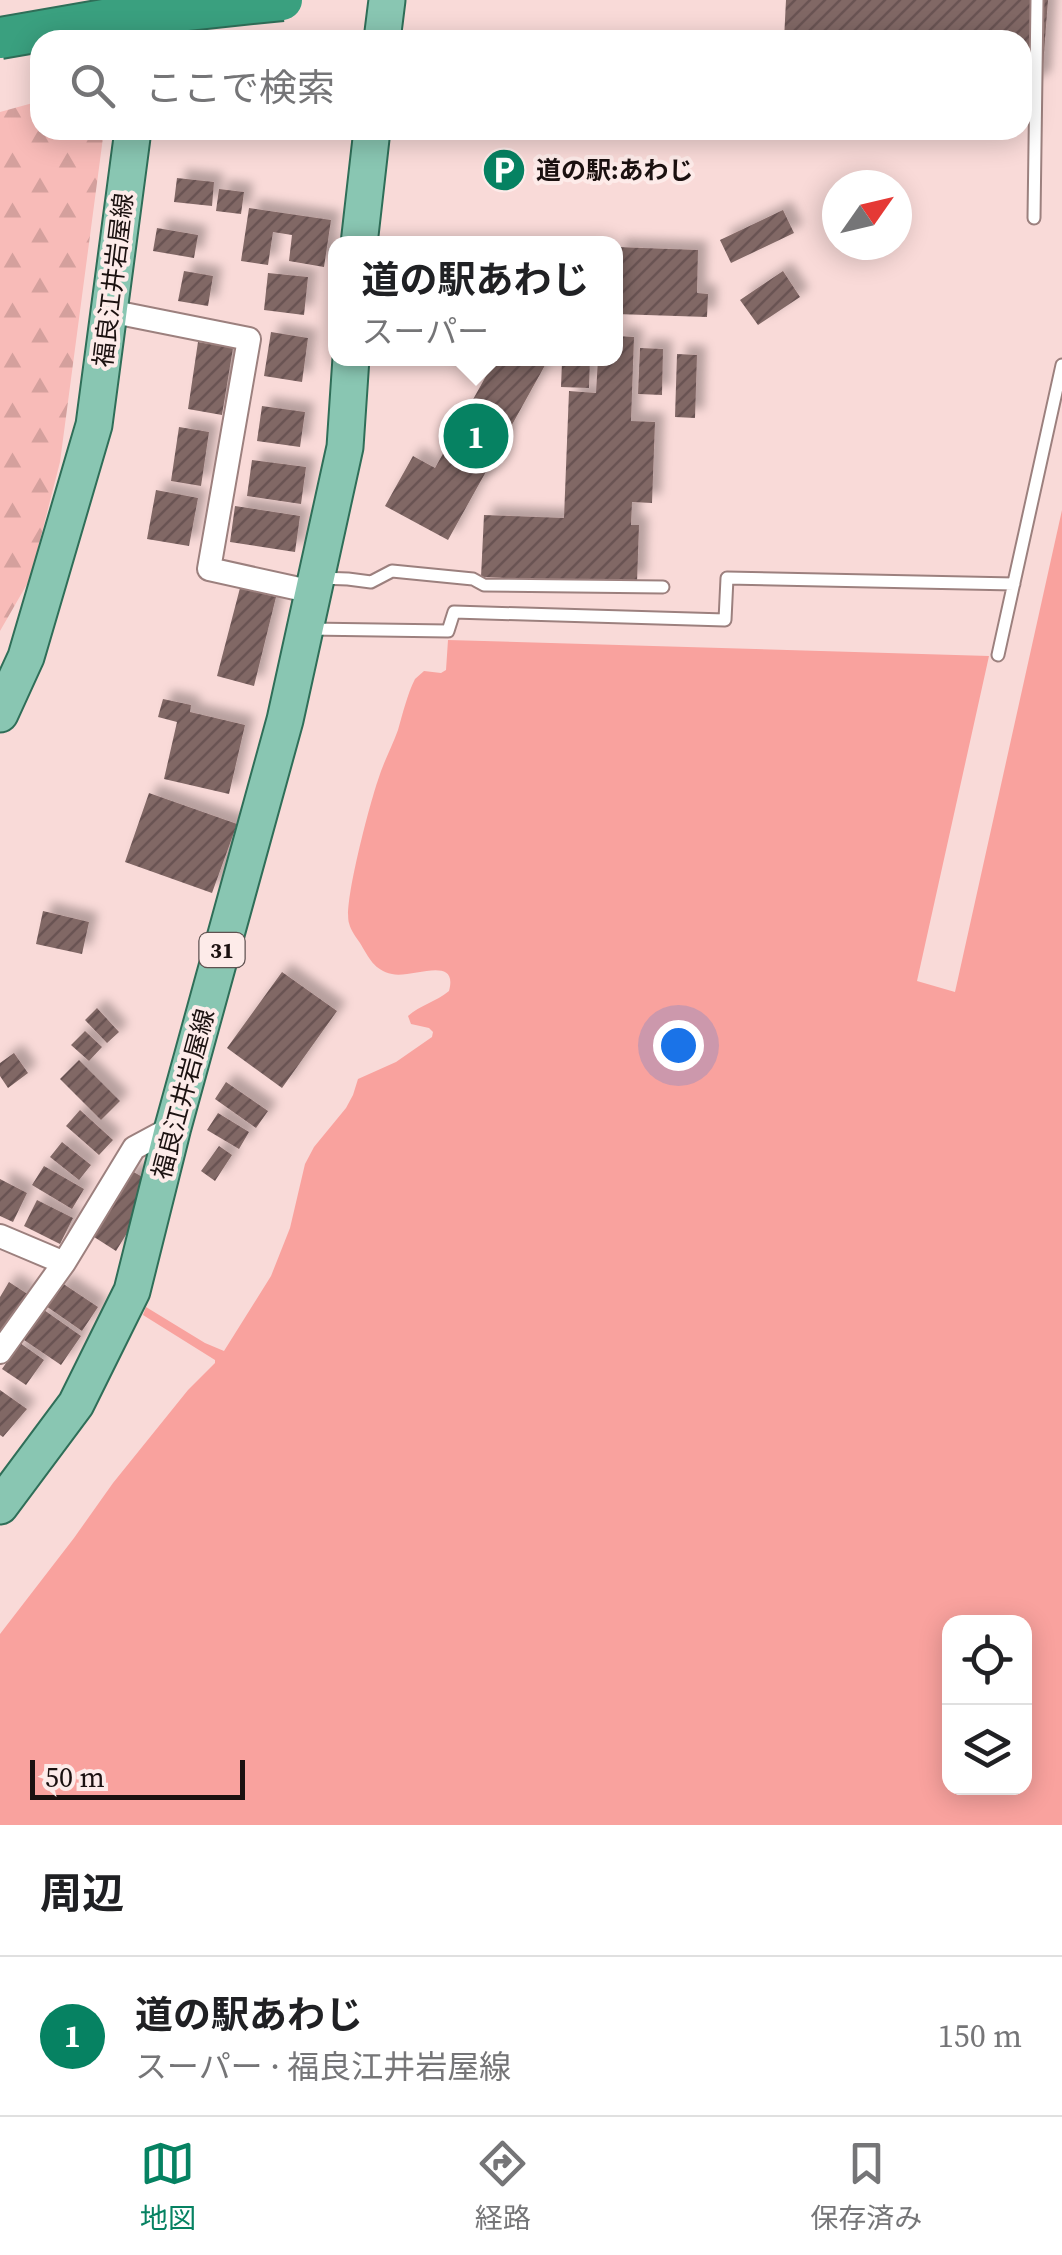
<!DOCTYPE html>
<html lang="ja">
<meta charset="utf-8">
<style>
:root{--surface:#fff;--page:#f6f6f6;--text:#202124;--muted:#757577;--line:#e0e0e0;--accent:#068262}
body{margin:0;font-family:"Source Serif 4","Noto Sans JP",serif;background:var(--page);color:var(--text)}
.controls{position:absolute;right:30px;bottom:30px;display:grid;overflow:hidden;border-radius:20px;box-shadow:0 5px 25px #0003}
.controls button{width:90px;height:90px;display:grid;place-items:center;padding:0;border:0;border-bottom:2px solid var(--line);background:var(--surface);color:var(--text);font:50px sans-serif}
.compass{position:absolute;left:822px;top:170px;width:90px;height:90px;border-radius:50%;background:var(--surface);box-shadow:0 5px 25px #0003;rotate:56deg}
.scale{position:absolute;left:30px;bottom:25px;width:215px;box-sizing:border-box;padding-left:10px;border:5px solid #1b1110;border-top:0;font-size:28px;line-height:35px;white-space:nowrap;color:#1b1110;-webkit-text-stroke:8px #fdebe9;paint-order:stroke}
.you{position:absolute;left:678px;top:1045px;width:35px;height:35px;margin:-25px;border:8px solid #fff;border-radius:50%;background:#1a73e8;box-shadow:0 0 0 15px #1a73e833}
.badge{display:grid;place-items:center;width:65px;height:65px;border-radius:50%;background:var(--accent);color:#fff;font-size:32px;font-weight:700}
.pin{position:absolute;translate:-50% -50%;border:5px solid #fff;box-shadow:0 2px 10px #0006}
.popup{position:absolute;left:328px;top:236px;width:295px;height:130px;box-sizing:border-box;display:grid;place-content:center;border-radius:20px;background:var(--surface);filter:drop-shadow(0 2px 8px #0005);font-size:32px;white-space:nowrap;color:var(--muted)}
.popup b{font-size:38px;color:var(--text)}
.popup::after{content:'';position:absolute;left:50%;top:100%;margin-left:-20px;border:20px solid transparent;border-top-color:var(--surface)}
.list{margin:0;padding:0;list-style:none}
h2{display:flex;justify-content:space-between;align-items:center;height:130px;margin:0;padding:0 40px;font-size:42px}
h2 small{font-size:32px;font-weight:400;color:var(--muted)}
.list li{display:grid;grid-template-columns:65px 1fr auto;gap:30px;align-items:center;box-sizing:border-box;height:160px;padding:0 40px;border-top:2px solid var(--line)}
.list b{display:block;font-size:38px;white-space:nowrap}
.list p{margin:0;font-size:32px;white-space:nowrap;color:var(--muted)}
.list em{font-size:32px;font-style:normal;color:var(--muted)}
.icon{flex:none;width:55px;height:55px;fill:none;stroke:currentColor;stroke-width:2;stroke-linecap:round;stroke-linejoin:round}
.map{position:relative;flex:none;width:1062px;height:1825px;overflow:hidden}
.search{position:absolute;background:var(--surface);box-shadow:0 5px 25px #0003;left:30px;right:30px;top:30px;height:110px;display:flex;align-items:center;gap:25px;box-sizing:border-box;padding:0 35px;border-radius:30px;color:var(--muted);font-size:38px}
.sheet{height:290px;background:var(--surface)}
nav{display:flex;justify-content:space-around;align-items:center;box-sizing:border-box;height:140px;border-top:2px solid var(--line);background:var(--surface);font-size:28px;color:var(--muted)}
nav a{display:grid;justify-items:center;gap:5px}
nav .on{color:var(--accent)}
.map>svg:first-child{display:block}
.forest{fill:url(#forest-firs)}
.water{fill:#f9a29e;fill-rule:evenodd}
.building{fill:url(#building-hatch);filter:url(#shadow)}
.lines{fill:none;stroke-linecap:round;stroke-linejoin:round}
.service-casing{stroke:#9c807e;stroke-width:15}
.minor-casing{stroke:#9c807e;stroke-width:26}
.primary-casing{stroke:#2f6e58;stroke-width:39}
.service{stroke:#fff;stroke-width:11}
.minor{stroke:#fff;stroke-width:22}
.primary{stroke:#89c6b2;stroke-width:35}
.motorway-bridge-casing{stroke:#2f6e58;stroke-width:44;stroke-linecap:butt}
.motorway-bridge{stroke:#3aa07f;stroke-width:40}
.labels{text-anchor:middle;stroke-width:8;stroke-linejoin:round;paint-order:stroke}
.shield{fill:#fdebe9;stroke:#5f5251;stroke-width:2.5}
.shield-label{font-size:22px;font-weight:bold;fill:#1b1110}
.poi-label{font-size:25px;font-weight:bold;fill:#1b1110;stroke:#fdebe9;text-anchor:start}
.street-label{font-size:25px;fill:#1b1110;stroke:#fdebe9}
</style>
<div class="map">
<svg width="1062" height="1825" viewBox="0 0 1062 1825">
<defs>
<pattern id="forest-firs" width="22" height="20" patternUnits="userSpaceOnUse" patternTransform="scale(2.5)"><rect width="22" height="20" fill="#f8bbb8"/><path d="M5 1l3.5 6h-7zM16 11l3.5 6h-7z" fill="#d4a09d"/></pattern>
<pattern id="building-hatch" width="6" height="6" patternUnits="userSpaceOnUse" patternTransform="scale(2.5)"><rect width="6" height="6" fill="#816765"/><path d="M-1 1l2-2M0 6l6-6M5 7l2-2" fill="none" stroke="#695352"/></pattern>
<filter id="shadow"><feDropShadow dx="9" dy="-9" stdDeviation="5" flood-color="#0004"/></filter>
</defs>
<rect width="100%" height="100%" fill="#f9dad8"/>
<!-- forest -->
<path class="forest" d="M40,101v29h64l-44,332 -30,117 -30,52v-519z"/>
<!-- water -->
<path class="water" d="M1062,510v1315h-1062v-191l74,-96 39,-55 75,-93 27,-27v-3l-72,-45 3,-8 59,36 19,8 47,-75 19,-48 15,-64 9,-17 32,-39 7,-13 5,-16 38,-17 36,-25 1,-5 -4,-4 -18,-4 -3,-8c12,-11 28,-14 41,-25 10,-37 -38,-12 -57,-17 -18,-4 -23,-16 -32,-31 -4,-6 -9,-12 -11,-20 -6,-18 21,-120 29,-143 5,-17 14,-33 20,-50 5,-17 9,-35 17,-51l9,-8 17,2 5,-3 2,-30 541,16 -72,325 38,11zM950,1622h74v166h-74z"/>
<!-- building -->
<path class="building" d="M786,0h262l-6,80 -20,10v-50h-238z
M177,178l37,4 -2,24 -38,-4z
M219,189l25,3 -3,22 -25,-3z
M249,208l82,12 -7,47 -35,-6 3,-26 -19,-3 -5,33 -27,-4z
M783,210l11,23 -63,30 -11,-23z
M157,228l41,7 -4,23 -41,-7z
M616,247l82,3 -1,43 11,1 -1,23 -91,-3z
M184,271l29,5 -5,30 -30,-5z
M783,271l17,26 -42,28 -18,-25z
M268,273l40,4 -4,38 -40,-5z
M271,332l37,6 -6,44 -38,-6z
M616,336l18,1 -3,84 24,1 -3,81 -20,-1 -1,23h8l-2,58 -156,-6 3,-62 80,3 5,-127 27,2 2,-35h18z
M198,342l35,6 -11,67 -34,-6z
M640,348l23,1 -1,46 -24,-1z
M677,354l20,1 -2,63 -20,-1z
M496,358h53l-101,182 -63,-34 28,-50 22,12z
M569,358h21l-1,30 -28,-1 1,-25h7z
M262,406l43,6 -5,35 -43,-6z
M179,427l30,5 -8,54 -30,-5z
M252,460l54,7 -5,37 -54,-8z
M156,490l42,8 -9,48 -42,-7z
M235,506l65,10 -5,36 -65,-10z
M240,588l36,9 -22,89 -37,-10z
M163,699l28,6 -1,7 55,13 -16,69 -65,-15 13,-57 -19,-5z
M149,793l88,31 -25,69 -87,-31z
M43,911l46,11 -7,32 -46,-10z
M282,972l55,39 -55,77 -55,-40z
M97,1008l22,24 -12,11 -22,-23z
M85,1031l17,16 -13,14 -18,-16z
M14,1053l14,20 -20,15 -8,-12v-13z
M79,1060l41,41 -19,19 -41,-41z
M226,1082l42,29 -12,17 -41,-29z
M80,1110l33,30 -14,15 -33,-29z
M218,1113l31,19 -10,17 -32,-19z
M62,1142l29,23 -12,15 -29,-23z
M219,1146l13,9 -17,26 -14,-10z
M44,1166l40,23 -12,20 -40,-24z
M130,1170l16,9 -8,13 4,3 -10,17 6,3 -22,36 -25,-16z
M0,1179l27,14 -14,29 -13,-6z
M37,1200l36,18 -13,26 -36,-18z
M9,1282l20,13 -29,45v-43z
M62,1283l36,24 -16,24 -36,-25z
M44,1310l37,26 -20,29 -37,-25z
M20,1343l24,17 -18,25 -24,-16z
M0,1390l27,19 -24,28 -3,-2z"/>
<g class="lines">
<!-- service casing -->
<g class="service-casing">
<path id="service" d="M1034,218l3,-218
M320,578l28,1 23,3 21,-11 81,8 11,6 179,2
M309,629l139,2 6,-19 271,8 2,-42 287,6
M998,655l64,-290"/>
</g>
<!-- minor casing -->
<g class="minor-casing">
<path id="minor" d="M109,311l140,28 -40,230 104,23
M0,1236l64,27
M0,1352l64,-89 70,-115 39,-21"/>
</g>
<!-- primary casing -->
<g class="primary-casing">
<path id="primary" d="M382,40l5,-40
M359,244l13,-114
M0,714l26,-57 68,-232 39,-295
M0,1506l76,-102 56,-113 41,-164 112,-407 60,-273 6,-89"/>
</g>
<!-- service -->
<use href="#service" class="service"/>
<!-- minor -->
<use href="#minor" class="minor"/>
<!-- primary -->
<use href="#primary" class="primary"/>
<!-- motorway-bridge casing -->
<g class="motorway-bridge-casing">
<path id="motorway-bridge" d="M0,38l121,-21 161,-17"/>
</g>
<!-- motorway-bridge -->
<use href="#motorway-bridge" class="motorway-bridge"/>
</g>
<!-- icons -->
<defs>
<g id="parking-disc" transform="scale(2.25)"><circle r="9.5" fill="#068262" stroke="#fdebe9"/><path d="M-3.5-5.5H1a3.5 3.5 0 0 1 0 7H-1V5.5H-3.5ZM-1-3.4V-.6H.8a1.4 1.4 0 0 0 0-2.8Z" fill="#fff"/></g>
</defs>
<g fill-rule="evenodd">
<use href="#parking-disc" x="504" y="170"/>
</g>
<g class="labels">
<!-- shield labels -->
<rect class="shield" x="199.5" y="933" width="45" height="34" rx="8"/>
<g class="shield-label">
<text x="222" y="958">31</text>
</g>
<!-- poi labels -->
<g class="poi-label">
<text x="536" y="179">道の駅:あわじ</text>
</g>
<!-- street labels -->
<g class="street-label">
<text transform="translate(113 280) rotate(-83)" y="9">福良江井岩屋線</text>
<text transform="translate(183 1094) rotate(-75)" y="9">福良江井岩屋線</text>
</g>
</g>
</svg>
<div class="controls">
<button><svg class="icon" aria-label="locate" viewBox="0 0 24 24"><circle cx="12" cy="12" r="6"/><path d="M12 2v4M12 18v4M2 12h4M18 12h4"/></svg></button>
<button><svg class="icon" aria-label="layers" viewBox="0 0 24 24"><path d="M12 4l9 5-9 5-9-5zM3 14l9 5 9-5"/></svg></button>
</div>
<svg class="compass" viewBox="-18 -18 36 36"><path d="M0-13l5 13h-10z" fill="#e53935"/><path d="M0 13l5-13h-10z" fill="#757577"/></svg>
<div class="scale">50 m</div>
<div class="you"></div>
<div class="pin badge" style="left:476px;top:436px">1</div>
<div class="popup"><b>道の駅あわじ</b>スーパー</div>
<div class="search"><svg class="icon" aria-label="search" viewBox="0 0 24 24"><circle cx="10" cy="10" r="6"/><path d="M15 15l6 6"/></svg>ここで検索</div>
</div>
<section class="sheet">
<h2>周辺<small></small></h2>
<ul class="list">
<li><span class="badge">1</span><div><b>道の駅あわじ</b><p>スーパー · 福良江井岩屋線</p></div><em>150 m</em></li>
</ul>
</section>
<nav>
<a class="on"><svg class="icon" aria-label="map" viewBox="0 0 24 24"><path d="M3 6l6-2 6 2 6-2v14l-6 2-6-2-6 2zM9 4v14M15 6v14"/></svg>地図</a>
<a><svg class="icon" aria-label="directions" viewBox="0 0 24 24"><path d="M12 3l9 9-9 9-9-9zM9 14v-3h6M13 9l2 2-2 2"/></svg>経路</a>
<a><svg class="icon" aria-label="saved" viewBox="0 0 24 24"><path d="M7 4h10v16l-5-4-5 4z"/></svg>保存済み</a>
</nav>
